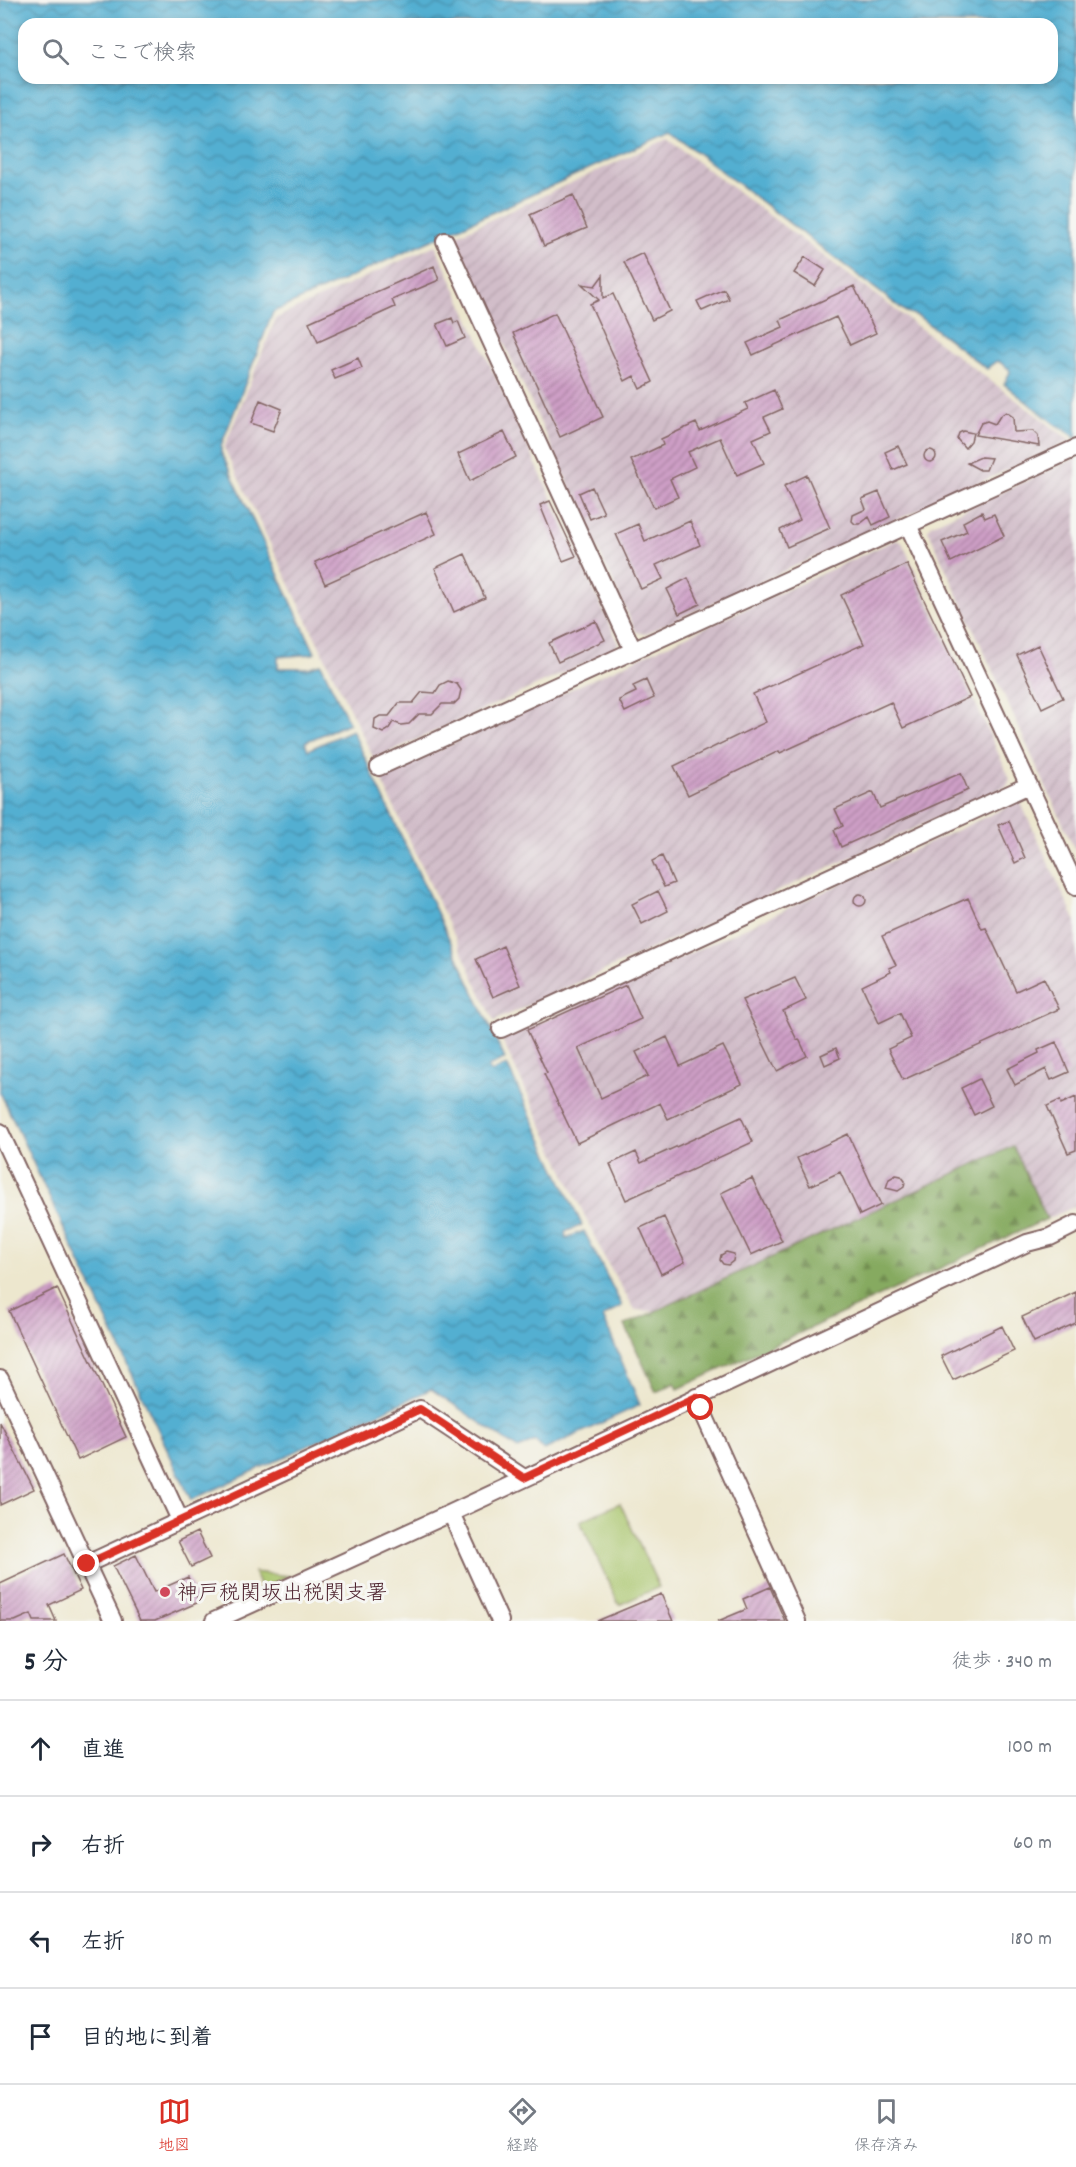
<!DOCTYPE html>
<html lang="ja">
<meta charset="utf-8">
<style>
:root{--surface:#fff;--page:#f6f6f7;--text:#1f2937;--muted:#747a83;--line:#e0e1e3;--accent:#d93025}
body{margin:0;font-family:Dekko,"Klee One",sans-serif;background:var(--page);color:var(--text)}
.stop{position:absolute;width:18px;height:18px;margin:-14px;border:4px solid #d93025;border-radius:50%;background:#fff}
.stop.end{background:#d93025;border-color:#fff;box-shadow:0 2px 6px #0008}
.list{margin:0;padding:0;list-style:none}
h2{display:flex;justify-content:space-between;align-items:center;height:78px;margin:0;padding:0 24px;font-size:26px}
h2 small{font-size:20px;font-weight:400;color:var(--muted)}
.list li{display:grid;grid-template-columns:39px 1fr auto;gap:18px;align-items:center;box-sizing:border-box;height:96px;padding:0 24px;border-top:2px solid var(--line)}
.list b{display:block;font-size:22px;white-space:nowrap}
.list em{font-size:20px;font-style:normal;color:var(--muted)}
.icon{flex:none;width:33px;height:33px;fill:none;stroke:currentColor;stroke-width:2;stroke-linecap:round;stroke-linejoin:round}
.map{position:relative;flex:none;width:1076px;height:1621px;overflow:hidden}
.search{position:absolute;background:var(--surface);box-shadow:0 3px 9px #0003;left:18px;right:18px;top:18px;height:66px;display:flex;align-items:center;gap:15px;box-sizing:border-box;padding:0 21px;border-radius:18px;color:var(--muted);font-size:22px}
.sheet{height:462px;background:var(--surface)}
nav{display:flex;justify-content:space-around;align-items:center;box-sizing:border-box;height:84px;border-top:2px solid var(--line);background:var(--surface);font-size:16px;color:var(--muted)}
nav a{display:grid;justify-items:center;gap:3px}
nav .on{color:var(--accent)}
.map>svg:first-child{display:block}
.industrial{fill:url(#industrial-furrows)}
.forest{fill:url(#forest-firs);stroke:#686446;stroke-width:1.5}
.garden{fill:#a9c56c;stroke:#7a724c;stroke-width:1.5}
.water{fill:url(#water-waves);stroke:#4e677e;stroke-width:1.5;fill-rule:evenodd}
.building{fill:url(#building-hatch)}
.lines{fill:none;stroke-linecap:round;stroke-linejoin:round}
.minor-casing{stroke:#836564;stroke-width:20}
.minor{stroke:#fff;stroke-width:16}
.route{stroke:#d93025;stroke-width:8}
.poi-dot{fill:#d1495b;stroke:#f6f6f2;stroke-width:2}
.labels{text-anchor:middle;stroke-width:6;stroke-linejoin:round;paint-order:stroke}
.poi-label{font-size:21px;fill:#4a1f2b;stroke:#f6f6f2;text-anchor:start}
</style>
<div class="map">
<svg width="1076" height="1621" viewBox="0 0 1076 1621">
<defs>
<pattern id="industrial-furrows" width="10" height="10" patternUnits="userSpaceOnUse" patternTransform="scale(1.5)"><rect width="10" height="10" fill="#d1bdc9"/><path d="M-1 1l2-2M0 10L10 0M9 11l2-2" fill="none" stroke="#b5a2ad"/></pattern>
<pattern id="forest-firs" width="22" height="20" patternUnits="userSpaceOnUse" patternTransform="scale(1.5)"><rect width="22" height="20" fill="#86aa60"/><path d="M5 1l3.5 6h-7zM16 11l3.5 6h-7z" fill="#708a4f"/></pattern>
<pattern id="water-waves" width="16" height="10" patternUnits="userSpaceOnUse" patternTransform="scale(1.5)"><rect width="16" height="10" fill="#53afd1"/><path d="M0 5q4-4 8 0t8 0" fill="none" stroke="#478eaa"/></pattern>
<pattern id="building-hatch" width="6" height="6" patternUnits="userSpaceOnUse" patternTransform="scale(1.5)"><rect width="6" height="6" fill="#ce9fc6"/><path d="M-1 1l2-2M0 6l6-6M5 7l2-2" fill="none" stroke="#a981a1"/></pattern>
</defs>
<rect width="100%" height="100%" fill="#f6f6f2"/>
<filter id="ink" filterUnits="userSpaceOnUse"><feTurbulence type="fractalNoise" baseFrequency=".0167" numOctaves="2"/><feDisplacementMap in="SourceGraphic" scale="12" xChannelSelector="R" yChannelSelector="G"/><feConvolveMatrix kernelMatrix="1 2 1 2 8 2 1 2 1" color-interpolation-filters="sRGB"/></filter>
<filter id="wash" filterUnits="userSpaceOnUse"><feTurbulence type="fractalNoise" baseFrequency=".008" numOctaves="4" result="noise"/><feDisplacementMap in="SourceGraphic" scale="24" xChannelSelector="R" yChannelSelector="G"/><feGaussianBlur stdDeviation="1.35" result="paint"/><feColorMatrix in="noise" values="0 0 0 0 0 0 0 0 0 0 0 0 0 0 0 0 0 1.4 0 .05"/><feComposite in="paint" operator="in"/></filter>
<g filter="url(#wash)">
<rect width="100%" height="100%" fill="#ede7ce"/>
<!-- industrial -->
<path class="industrial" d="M667,139l404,302 -426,193 -9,-2 -181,-396z
M435,245l183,397 -3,8 -241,109 -150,-311 52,-130z
M1076,458v394l-148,-322 3,-5z
M895,540l7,2 108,237 -3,7 -513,235 -114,-244z
M1020,801l56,121v284l-29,13 -34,-73 -358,165 -20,-1 -29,-49 -104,-221z"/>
<!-- forest -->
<path class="forest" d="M1013,1146l34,73 -369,170 -3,-6 -19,9 -31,-67z"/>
<!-- garden -->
<path class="garden" d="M620,1503l39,84 -40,18 -39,-84z
M254,1572l35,4 -28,13z"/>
<!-- water -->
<path class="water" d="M0,0h1076v440l-3,-5 -17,-10 -52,-41 6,-12 -1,-3 -11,-8 -3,1 -8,7 -69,-53 -12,-4 -236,-180 -397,180 -52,134v6l94,201 -2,1 -35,3v11h30l13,-4 28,59 -44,19 3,8 44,-20 153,329 -17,8 3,5 16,-7 75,160 -17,7 1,6 18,-7 38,75 -19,11 37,88 -96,45 -9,-9 -17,8 -87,-60 -240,111 -191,-408zM24,24h1028v54h-1028z"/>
<g id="blocks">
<!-- building -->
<path class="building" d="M573,195l14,33 -43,18 -14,-32z
M643,253l27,58 -18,9 -28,-58z
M805,257l20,13 -10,16 -21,-13z
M434,266l5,14 -47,20 3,7 -77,35 -9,-20z
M603,275v23l10,-4 40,88 -13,7 -6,-13 -9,5 -35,-77 9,-4 -17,-16 13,2z
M854,286l22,47 -26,12 -14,-28 -83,38 -6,-12 36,-16 -3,-7z
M724,289l5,10 -27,12 -5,-10z
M555,313l48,104 -43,20 -47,-104z
M452,318l2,5 4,-2 7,17 -18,8 -10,-22z
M358,358l4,10 -27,11 -4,-9z
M774,390l8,19 -18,8 7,14 -18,8 11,24 -27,12 -17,-37 -32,14 7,15 -25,12 8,18 -24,11 -23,-48 32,-15 -2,-6 35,-16 4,8 48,-22 -3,-6z
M260,400l22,9 -9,22 -22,-8z
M1006,412l7,5 1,15 19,-1 5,5 1,10 -64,-11 6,-12 6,-2 8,3 5,-8z
M963,431l10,2 -2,8 -6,7 -8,-9 2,-6z
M504,432l12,25 -46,24 -12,-27z
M898,446l9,18 -14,6 -8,-18z
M924 456a6 6 0 1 1 12 0a6 6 0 1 1-12 0Z
M981,457l10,1 -5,12h-6l-13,-7z
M807,475l23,53 -43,19 -7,-17 20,-10 -16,-34z
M592,487l12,26 -14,6 -11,-26z
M879,492l11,25 -17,8 -4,-8 -9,7h-5l-3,-3 1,-6 13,-6 -4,-10z
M550,501l26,55 -13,5 -23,-56z
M426,512l10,22 -111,50 -10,-22z
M982,512l3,6 9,-4 10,22 -53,26 -9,-20 25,-11 -4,-9z
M690,521l10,24 -44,20 7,14 -22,10 -25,-55 22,-10 7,17z
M465,554l20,44 -31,14 -19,-44z
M907,564l63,133 -67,31 -12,-26 -111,51 -1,-2 -91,44 -14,-29 92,-44 -13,-28 111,-50 -23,-49z
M688,578l12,26 -21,10 -12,-25z
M596,621l9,19 -47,22 -9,-19z
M1038,645l25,53 -21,10 -25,-53z
M646,680l8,18 -29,14 -6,-12 17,-8 -3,-6z
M448,681l9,3 4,6 -2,9 -5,5h-12l-10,10h-13l-10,10 -8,1 -8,-3 -5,8 -5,3 -9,-4 1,-10 5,-3h9l10,-13h14l9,-11 13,1 5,-8z
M961,773l7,17 -127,57 -7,-17 9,-4 -8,-17 38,-17 7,16z
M1009,821l16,37 -10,5 -17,-38z
M662,856l12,27 -10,4 -12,-26z
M658,891l10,20 -26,13 -10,-20z
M854 900a6 6 0 1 1 12 0a6 6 0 1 1-12 0Z
M968,898l14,31 4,-1 30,63 28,-13 15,31 -156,71 -15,-31 23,-11 -11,-25 -21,10 -17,-37 29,-14 -2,-4 7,-3 -14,-29z
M503,946l17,39 -27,12 -17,-38z
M795,978l11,22 -23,11 14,29 2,-1 8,17 -30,15 -35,-71z
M626,985l15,34 -63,29 23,50 47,-22 -12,-24 31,-15 13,29 43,-20 19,38 -74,35 -8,-16 -83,40 -33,-69 3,-1 -20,-43z
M1056,1042l13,30 -18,8 -5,-11 -31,16 -8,-16 32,-16 -1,-3z
M836,1048l4,10 -15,7 -4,-10z
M979,1079l13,27 -18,9 -13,-27z
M1076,1097v53l-8,3 -21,-47 13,-6 1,4z
M741,1117l12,25 -127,58 -16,-36 26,-12 5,11z
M848,1134l33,71 -21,10 -20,-43 -30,14 -13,-28z
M896,1175l5,1 4,5 -1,6 -6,4 -12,-3 3,-9z
M752,1178l30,63 -31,14 -30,-62z
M664,1217l21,45 -24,12 -21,-46z
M726,1252l8,2 -1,7 -5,4 -5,-1 -3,-4 1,-5z
M57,1288l69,149 -48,23 -69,-149z
M1076,1292v31l-42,19 -12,-25z
M1002,1326l12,25 -61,29 -12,-24z
M0,1422l34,67 -34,16z
M197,1532l13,26 -19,9 -13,-26z
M64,1554l17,36 -32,15 7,16h-22l-3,-7 -16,7h-15v-37z
M136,1555l18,37 34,-15 11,25 -44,19h-15l-27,-55z
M770,1587l15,34h-67l29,-12 -4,-10z
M661,1594l12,27h-76z"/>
</g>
</g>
<g filter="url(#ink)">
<use href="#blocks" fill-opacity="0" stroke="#836564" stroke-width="1.5"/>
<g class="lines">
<!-- minor casing -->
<g class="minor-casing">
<path id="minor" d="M445,241l188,409
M908,525l168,362
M379,767l697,-319
M501,1029l528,-244
M0,1132l180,388
M0,1379l113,242
M696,1397l101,224
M451,1513l49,108
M87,1564l333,-155 104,69
M214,1621l237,-108 576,-270 23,-6 26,-13"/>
</g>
<!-- minor -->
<use href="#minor" class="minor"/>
</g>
</g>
<g class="lines" filter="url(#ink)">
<!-- route -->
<path class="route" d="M87,1564l333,-155 104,69 172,-81 5,11"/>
</g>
<!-- markers -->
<circle class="poi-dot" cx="165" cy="1592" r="6"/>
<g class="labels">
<!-- poi labels -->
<g class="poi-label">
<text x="177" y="1599">神戸税関坂出税関支署</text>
</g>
</g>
</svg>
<div class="stop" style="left:701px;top:1408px"></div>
<div class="stop end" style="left:87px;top:1564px"></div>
<div class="search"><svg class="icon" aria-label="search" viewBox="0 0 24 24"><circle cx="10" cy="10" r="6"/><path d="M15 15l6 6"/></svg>ここで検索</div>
</div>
<section class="sheet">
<h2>5 分<small>徒歩 · 340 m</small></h2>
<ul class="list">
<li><svg class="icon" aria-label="ahead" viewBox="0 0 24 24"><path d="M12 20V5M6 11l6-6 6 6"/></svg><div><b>直進</b></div><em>100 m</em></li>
<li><svg class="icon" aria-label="right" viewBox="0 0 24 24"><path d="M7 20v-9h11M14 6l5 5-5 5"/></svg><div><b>右折</b></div><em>60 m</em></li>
<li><svg class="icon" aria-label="left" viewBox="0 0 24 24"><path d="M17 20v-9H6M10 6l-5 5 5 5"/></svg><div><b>左折</b></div><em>180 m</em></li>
<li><svg class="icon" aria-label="arrive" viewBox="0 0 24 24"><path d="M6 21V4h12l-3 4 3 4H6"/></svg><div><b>目的地に到着</b></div></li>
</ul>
</section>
<nav>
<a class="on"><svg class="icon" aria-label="map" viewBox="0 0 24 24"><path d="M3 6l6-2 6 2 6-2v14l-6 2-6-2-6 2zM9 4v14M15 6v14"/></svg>地図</a>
<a><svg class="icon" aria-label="directions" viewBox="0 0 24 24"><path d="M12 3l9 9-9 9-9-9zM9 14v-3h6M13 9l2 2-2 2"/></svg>経路</a>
<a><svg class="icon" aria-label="saved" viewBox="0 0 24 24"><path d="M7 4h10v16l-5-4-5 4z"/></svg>保存済み</a>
</nav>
